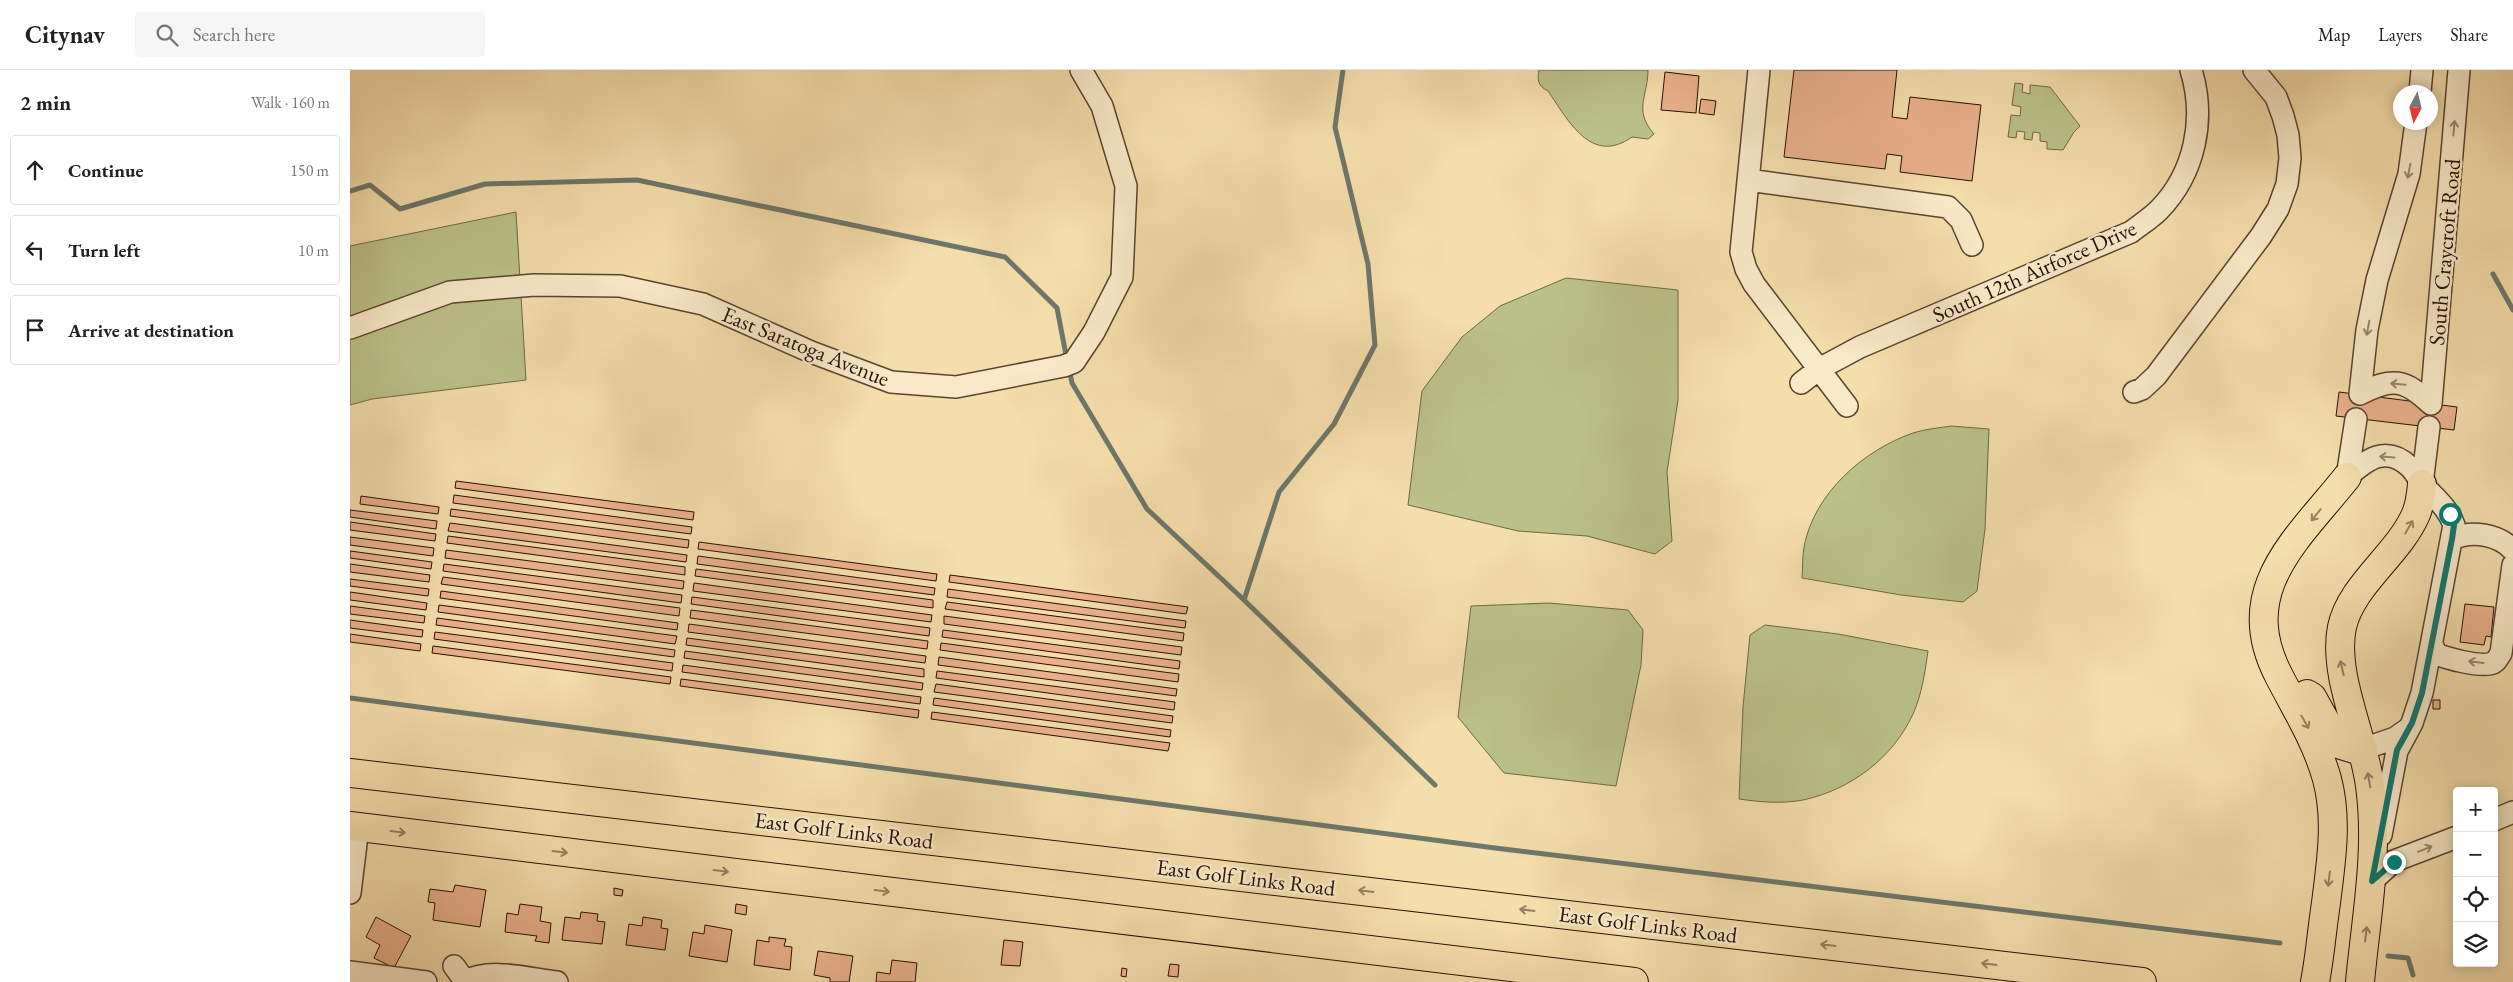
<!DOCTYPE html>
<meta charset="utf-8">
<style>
:root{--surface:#fff;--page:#f6f6f6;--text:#222;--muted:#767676;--line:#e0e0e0}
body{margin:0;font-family:"EB Garamond",serif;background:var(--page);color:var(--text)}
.controls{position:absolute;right:15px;bottom:15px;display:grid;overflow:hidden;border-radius:5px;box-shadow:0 2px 12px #0003}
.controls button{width:45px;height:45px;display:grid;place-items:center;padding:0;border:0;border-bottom:1px solid var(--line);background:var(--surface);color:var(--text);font:25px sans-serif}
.compass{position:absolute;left:2043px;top:15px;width:45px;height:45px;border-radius:50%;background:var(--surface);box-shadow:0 2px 12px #0003;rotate:187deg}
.stop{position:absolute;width:15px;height:15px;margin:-11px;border:4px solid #0f766e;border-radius:50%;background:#fff}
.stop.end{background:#0f766e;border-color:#fff;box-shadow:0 1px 5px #0008}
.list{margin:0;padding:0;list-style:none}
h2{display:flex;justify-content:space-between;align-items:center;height:65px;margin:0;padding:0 20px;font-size:21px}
h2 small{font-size:16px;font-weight:400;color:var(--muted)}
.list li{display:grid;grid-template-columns:32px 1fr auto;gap:15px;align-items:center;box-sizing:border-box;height:70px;margin:0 10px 10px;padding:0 10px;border:1px solid var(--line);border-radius:5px}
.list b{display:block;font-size:19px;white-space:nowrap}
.list em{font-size:16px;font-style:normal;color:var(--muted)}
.icon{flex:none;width:28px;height:28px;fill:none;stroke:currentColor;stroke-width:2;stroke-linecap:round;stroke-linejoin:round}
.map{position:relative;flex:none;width:2163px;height:912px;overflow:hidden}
header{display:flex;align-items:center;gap:30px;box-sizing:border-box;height:70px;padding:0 25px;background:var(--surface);border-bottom:1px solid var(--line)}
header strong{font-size:24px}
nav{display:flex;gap:28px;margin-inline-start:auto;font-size:18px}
.search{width:350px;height:45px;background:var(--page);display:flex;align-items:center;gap:12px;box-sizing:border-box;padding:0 18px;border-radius:5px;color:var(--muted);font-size:19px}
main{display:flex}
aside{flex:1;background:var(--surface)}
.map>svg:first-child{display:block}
.green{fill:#bbc189;stroke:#706848}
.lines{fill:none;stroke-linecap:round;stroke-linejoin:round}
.stream{stroke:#6d776a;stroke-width:5}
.building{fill:#eab18c;stroke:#260f06}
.minor-casing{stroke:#5a4330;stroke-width:24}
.major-casing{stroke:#260f06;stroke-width:30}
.minor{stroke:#f8eac9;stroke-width:21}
.major{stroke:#f4deac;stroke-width:28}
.oneway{stroke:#9a8771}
.oneway2{stroke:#978161}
.route{stroke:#0f766e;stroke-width:6}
.labels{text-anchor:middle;stroke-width:5;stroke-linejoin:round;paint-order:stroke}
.street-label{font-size:22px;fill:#260f06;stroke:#f8eac9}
</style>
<header>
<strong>Citynav</strong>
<div class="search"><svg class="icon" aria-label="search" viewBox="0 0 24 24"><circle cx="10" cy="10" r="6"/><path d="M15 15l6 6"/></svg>Search here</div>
<nav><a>Map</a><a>Layers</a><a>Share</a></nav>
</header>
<main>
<aside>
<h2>2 min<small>Walk · 160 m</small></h2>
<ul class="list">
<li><svg class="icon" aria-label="ahead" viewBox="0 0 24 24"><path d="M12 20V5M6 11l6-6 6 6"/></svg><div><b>Continue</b></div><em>150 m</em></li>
<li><svg class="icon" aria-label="left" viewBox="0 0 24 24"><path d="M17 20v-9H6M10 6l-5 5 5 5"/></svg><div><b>Turn left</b></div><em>10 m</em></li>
<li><svg class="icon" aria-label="arrive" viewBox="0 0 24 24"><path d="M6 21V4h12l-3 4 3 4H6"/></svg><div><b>Arrive at destination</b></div></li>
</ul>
</aside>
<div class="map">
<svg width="2163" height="912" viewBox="0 0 2163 912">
<rect width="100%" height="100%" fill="#f4deac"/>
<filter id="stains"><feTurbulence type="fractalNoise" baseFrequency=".004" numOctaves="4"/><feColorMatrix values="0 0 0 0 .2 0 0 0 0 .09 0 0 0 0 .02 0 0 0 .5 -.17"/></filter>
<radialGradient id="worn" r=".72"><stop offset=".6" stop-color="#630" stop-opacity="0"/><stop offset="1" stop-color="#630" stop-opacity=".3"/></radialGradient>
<!-- green -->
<path class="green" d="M1189,0h109c0,26 -15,40 6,64l-6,5 -16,-2c-41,29 -64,-17 -84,-46 -10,-5 -11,-11 -9,-21z
M1665,13l8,1 -1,8 8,2v-9l20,2 30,39 -6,6 -11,18 -16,-1v-7l-7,-1v-8l-7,-1 -1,8 -8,-1 1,-7 -8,-1 -1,7 -8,-1 3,-22 9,1 1,-9 -9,-2z
M166,142l10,168 -154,19 -22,6v-159z
M1216,208l112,12v110l-11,72 5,69 -17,13 -68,-18 -69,-5 -110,-26 14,-114 40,-54 38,-31z
M1601,356l38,3 -4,100 -8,62 -14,11 -62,-7 -99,-17c1,-10 0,-21 2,-31 10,-54 60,-97 109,-114 12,-4 26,-5 38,-7z
M1199,533l79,7 15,20 -2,35 -25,121 -112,-13 -46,-56 13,-111z
M1415,555l73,9 90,17c-3,21 -6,43 -15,63 -20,44 -63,76 -110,86 -21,4 -43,2 -64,-1l4,-92 7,-72z"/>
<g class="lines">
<!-- stream -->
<path class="stream" d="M993,0l-8,57 33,137 7,81 -41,79 -55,68 -35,108 191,185
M0,121l20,-6 30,24 85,-25 152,-4 368,77 52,51 10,52
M2143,204l20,36
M719,298l3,15 75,126 97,91
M0,628l1145,150 785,95
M2038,886l20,2 5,17"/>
</g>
<!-- building -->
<path class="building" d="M1444,0h103l-5,47 15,2 3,-22 71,8 -9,76 -72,-9 2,-16 -15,-2 -2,15 -101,-12z
M1315,2l34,4 -3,37 -35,-3z
M1351,29l15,2 -2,14 -15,-2z
M1989,322l118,15 -3,23 -118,-14z
M106,411l238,31 -1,8 -238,-32z
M104,425l238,32 -1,7 -238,-31z
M11,426l78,11 -1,7 -78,-10z
M101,439l238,31 -1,8 -238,-32z
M0,440l87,11 -1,8 -86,-12z
M0,452l86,12 -1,7 -85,-11z
M100,453l237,32 -1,7 -238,-31z
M98,466l237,31v8l-238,-32z
M0,467l84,11 -1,8 -83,-11z
M349,472l238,32 -1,7 -238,-32z
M96,480l238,31 -1,8 -238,-31z
M0,481l82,11 -1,7 -81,-11z
M348,486l237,32 -1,7 -237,-31z
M0,494l80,11 -1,7 -79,-10z
M94,494l238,31 -1,8 -238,-32z
M346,499l237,31v8l-238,-32z
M600,505l238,32 -2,7 -237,-32z
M93,507l237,31 -1,8 -238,-32z
M0,509l79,10 -1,7 -78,-10z
M344,513l238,32 -1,7 -238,-31z
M598,519l238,32 -1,7 -238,-31z
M91,521l237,32 -1,7 -237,-32z
M0,522l77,11 -1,7 -76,-10z
M342,527l238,31 -1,8 -238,-32z
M597,532l237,31 -1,8 -238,-32z
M2115,534l29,3 -3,30 -5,-1 -2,9 -24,-3z
M89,535l238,31 -2,8 -237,-32z
M0,536l75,10 -1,7 -74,-9z
M341,540l237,31 -1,8 -237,-31z
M594,546l238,31 -1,8 -237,-31z
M87,548l238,32 -1,7 -238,-32z
M0,550l73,10 -1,7 -72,-9z
M339,554l237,32 -1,7 -237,-31z
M593,560l237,31 -1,8 -237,-32z
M85,562l238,31 -1,8 -238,-32z
M0,564l71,10 -1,7 -70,-9z
M337,568l237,31v8l-238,-32z
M591,573l238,31 -1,8 -238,-32z
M83,576l238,31 -1,7 -238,-31z
M335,581l238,32 -1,7 -238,-32z
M589,587l238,32 -1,7 -238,-31z
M333,595l238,32 -1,7 -238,-32z
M587,601l238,31 -1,8 -238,-32z
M331,609l238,31 -1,8 -238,-32z
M586,614l237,32 -1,7 -238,-31z
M584,628l237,32 -1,7 -237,-32z
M2083,630h7v9h-7z
M582,642l238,31 -2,8 -237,-32z
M105,815l31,5 -6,37 -47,-7 2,-17 -7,-1 2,-13 23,3z
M264,818l9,2 -1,6 -8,-1z
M170,834l22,3 -2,14 11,2 -2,20 -14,-2 2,-5 -32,-4 2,-19 11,2z
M386,834l11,2 -1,9 -11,-2z
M231,842l17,2 -1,7 8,1 -3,22 -40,-4 3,-23 15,2z
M26,847l35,19 -17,32 -20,-10 6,-13 -14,-8z
M293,847l19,3 -1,8 7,1 -3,21 -39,-5 3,-21 13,2z
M355,855l27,5 -5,32 -38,-6 4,-24 11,2z
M419,867l17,2 -2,7 8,1 -2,23 -36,-5 3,-25 12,2z
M654,870l19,2 -3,24 -19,-1z
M468,881l35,5 -4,26h-19v-4l-16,-3z
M542,890l25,3 -2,19h-39l1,-10 13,2z
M820,894l9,1 -1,12 -10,-1z
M772,898l5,1 -1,8 -5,-1z"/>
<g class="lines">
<!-- minor casing -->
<g class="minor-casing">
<path id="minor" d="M1409,0l-18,182 5,17 8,15 93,122
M2070,22l2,-22
M1398,110l200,27 13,13 11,25
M0,258l100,-36 84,-7 86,1 83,18 108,48 80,30 65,5 108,-21 10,-4 20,-30 28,-55 4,-91 -24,-80 -21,-36
M1451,313l18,-14 41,-22 271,-115c9,-7 20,-14 28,-22 36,-37 47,-91 32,-140
M1784,322l8,-3 14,-13 105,-140 17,-27 9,-25 3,-26 -2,-23 -5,-19 -7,-19 -22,-27
M2010,324l7,-64 10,-50 32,-106 7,-52
M2010,324c32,-17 45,-15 71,10
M2081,334l28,-334
M1997,407c19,-17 39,-33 63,-10 5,5 9,13 14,19 12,13 24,22 30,39l-32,168 -10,30 -15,28 -16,84
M1997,407l9,-58
M2072,414l7,-57
M2102,469c20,-9 46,-5 61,11
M2082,574l4,10c13,5 40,12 53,10 7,-1 9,-6 12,-11l12,-88
M2013,679l32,-11 13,-9
M2144,750l19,-8
M2022,811l22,-20 63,-24
M0,823l8,-66
M104,896l11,15
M0,902l76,10
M114,912c26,-15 65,-3 93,0"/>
</g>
<!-- major casing -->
<g class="major-casing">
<path id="major" d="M1957,624l5,3 26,47 19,6 6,-1
M0,703l1792,209
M0,756l1284,156
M1965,912c5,-26 7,-53 11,-79 5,-41 12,-83 1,-124 -11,-39 -30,-68 -48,-103 -45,-86 18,-136 68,-199
M2010,912c6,-65 19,-130 10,-196 -6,-49 -38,-111 -28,-159 9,-42 57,-73 74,-113 4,-9 5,-20 6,-30"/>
</g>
<!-- minor -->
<use href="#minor" class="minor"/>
<!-- major -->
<use href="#major" class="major"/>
</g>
<!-- one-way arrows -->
<defs><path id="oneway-shaft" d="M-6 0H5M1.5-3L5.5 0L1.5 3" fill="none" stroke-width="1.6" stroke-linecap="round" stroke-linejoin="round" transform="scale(1.25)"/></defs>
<g class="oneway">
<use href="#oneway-shaft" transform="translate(2104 58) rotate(-85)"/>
<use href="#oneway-shaft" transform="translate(2059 101) rotate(101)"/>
<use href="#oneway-shaft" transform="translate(2018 258) rotate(100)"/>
<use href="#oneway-shaft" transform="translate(2048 314) rotate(-175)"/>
<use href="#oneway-shaft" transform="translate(2037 387) rotate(-176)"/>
<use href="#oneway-shaft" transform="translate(2126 592) rotate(-173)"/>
<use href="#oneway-shaft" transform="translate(2075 779) rotate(-22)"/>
</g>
<g class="oneway2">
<use href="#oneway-shaft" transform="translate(1966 445) rotate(129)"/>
<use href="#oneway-shaft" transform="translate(2059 457) rotate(-60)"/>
<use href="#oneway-shaft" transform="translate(1992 598) rotate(-103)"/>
<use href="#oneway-shaft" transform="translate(1955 652) rotate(60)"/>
<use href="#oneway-shaft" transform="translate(2019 710) rotate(-100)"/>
<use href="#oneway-shaft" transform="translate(48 762) rotate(7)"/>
<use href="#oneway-shaft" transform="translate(210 782) rotate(7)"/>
<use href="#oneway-shaft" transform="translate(371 801) rotate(7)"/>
<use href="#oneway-shaft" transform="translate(1979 809) rotate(97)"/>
<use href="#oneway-shaft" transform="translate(532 821) rotate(7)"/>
<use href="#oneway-shaft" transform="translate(1016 821) rotate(-173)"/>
<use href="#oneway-shaft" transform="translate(1177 840) rotate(-173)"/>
<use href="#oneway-shaft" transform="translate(2016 864) rotate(-83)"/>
<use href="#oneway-shaft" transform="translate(1478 875) rotate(-173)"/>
<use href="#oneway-shaft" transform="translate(1639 894) rotate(-173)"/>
</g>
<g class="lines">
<!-- route -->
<path class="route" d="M2044,792l-22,19 25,-131 15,-27 10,-30 30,-154 2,-14 -4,-11"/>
</g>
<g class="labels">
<!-- street labels -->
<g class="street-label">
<text transform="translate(2094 182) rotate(-85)" y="8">South Craycroft Road</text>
<text transform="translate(1684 201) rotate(-24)" y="8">South 12th Airforce Drive</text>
<text transform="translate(456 276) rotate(22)" y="8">East Saratoga Avenue</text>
<text transform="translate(494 760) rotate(7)" y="8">East Golf Links Road</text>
<text transform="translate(896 807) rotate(7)" y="8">East Golf Links Road</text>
<text transform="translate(1298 854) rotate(7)" y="8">East Golf Links Road</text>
</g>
</g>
<rect width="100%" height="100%" filter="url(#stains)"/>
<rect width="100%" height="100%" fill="url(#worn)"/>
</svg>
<div class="controls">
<button>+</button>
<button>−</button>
<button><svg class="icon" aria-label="locate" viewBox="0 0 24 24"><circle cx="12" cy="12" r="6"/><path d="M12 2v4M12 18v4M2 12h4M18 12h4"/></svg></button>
<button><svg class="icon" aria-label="layers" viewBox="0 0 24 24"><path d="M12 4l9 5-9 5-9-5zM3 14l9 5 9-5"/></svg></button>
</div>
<svg class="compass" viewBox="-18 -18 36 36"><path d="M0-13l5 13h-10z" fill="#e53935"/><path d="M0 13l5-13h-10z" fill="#767676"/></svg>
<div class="stop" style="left:2100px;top:444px"></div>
<div class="stop end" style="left:2044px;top:792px"></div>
</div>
</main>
